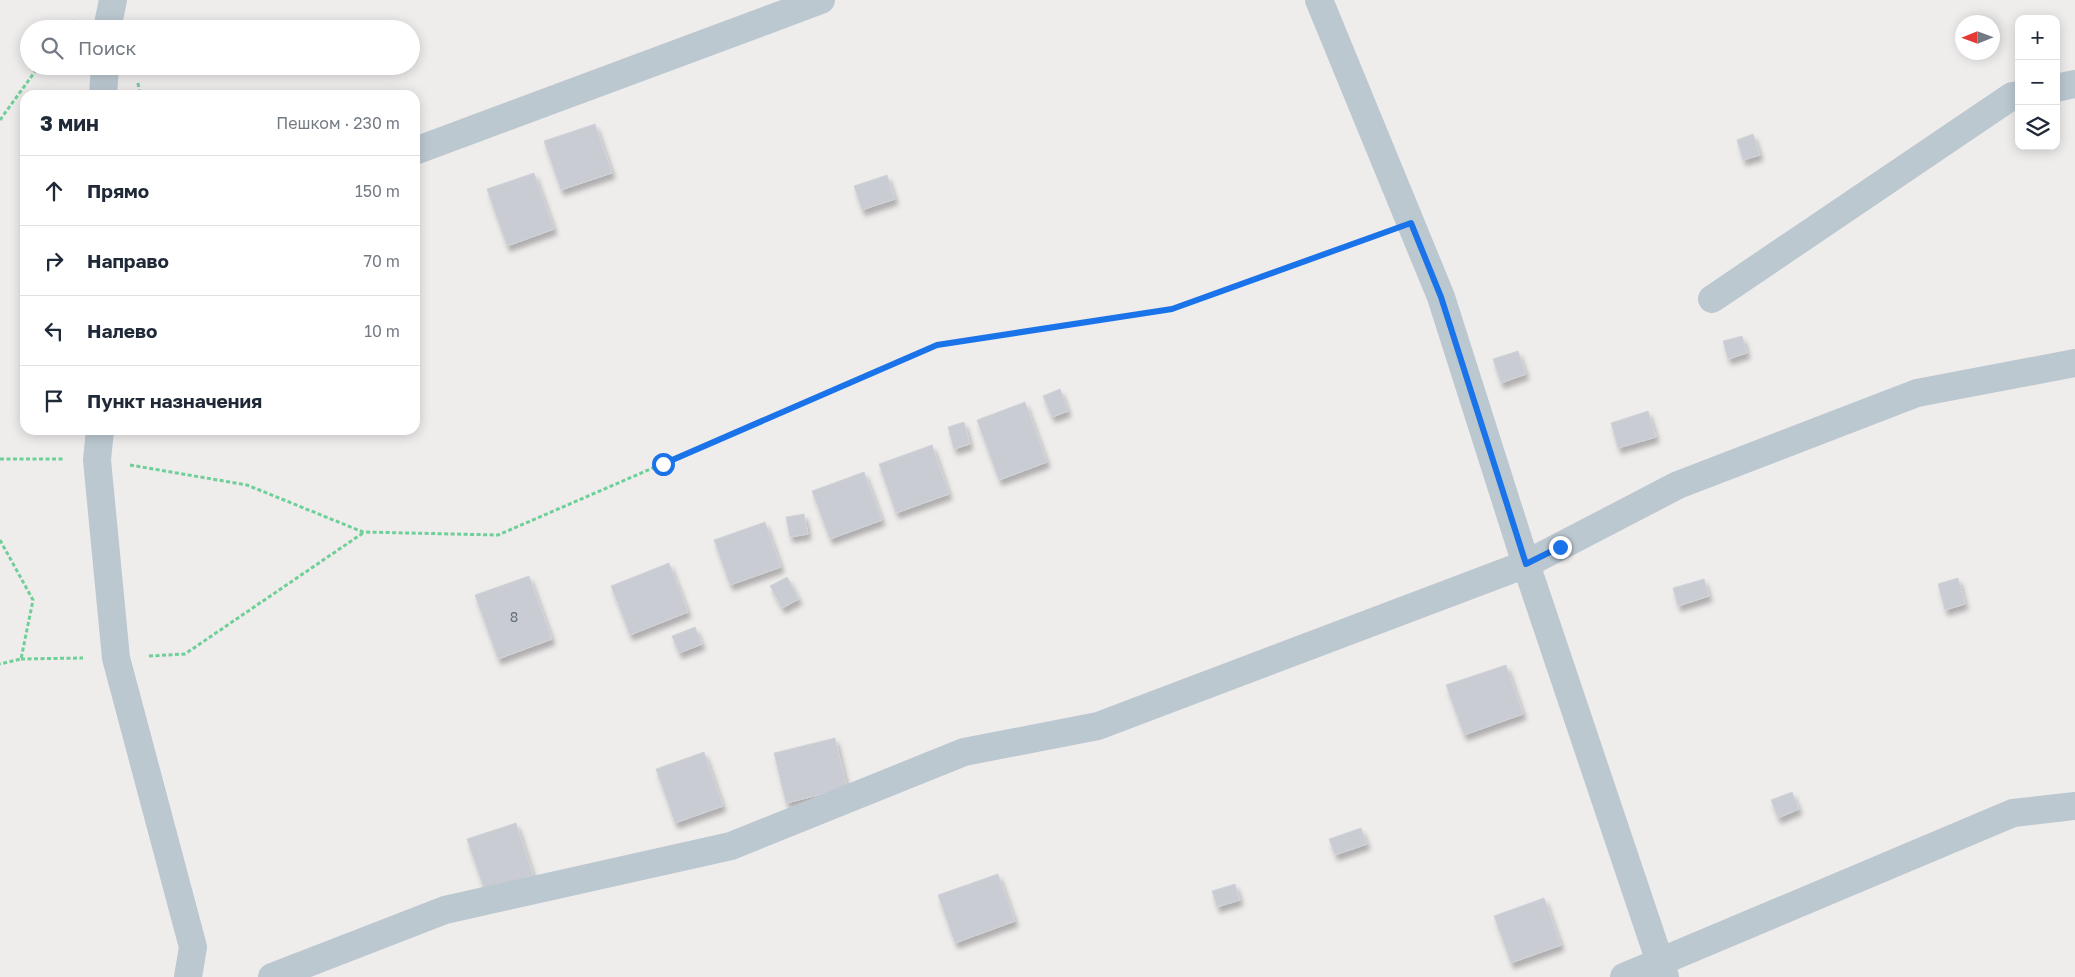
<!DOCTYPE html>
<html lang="ru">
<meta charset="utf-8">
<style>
:root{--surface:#fff;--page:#f6f6f7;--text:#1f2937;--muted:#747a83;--line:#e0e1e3}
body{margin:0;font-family:"Golos Text",sans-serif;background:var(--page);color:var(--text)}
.controls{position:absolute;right:15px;top:15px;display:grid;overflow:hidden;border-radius:10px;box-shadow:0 2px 12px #0003}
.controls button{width:45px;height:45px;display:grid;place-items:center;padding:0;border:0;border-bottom:1px solid var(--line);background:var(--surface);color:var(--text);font:25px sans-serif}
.compass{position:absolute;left:1955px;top:15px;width:45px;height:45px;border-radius:50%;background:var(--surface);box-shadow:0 2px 12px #0003;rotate:269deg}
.stop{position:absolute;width:15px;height:15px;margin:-11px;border:4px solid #1a73e8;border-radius:50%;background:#fff}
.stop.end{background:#1a73e8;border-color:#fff;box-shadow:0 1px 5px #0008}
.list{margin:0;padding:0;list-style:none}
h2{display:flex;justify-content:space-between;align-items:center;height:65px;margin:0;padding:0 20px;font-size:21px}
h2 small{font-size:16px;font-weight:400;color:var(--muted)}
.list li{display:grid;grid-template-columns:32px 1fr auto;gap:15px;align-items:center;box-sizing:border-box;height:70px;padding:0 20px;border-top:1px solid var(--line)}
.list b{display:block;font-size:19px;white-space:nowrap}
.list em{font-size:16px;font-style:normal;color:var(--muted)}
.icon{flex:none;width:28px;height:28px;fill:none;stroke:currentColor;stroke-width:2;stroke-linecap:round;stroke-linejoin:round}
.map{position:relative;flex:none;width:2075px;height:977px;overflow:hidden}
.search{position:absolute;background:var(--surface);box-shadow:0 2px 12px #0003;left:20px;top:20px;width:400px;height:55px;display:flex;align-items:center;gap:12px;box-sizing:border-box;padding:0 18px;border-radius:28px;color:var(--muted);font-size:19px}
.panel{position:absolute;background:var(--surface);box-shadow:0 2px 12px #0003;left:20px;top:90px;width:400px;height:345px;border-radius:15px}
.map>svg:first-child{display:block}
.building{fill:#c9ccd2;stroke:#d0d3d8;filter:url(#shadow)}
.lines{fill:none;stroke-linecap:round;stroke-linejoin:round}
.path{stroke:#6fcf98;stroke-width:3;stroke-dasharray:4 2.5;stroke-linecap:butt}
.minor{stroke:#bcc8d0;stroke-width:28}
.route{stroke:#1a73e8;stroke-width:6}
.labels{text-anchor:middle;stroke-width:5;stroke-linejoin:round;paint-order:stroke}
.number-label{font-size:14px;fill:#657078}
</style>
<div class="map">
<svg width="2075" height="977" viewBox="0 0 2075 977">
<defs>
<filter id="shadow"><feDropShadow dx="3" dy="5.5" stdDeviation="2.5" flood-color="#0004"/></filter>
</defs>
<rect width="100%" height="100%" fill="#efecec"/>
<!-- building -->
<path class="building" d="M595,124l17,49 -51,17 -17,-49z
M1753,134l7,21 -17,5 -6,-20z
M534,173l20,56 -47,17 -20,-57z
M887,175l8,24 -33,11 -8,-24z
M1742,336l5,17 -19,6 -5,-18z
M1518,351l8,23 -25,9 -8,-24z
M1060,389l8,22 -16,6 -9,-21z
M1025,402l22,60 -48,18 -22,-60z
M1648,411l8,26 -38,11 -7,-25z
M964,422l6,22 -16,5 -6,-22z
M932,445l17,49 -53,19 -17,-49z
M864,472l18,48 -52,19 -18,-48z
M804,514l4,20 -18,3 -4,-20z
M765,522l16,45 -51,18 -16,-45z
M669,563l19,49 -58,23 -19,-49z
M529,576l23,63 -54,20 -23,-64z
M787,577l12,22 -17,9 -12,-22z
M1958,578l7,26 -20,6 -7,-26z
M1704,579l5,17 -31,10 -5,-18z
M695,627l7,17 -23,9 -7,-17z
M1506,665l17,49 -59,21 -18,-50z
M835,738l12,50 -61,15 -12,-50z
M704,752l19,54 -48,17 -19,-54z
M1792,792l7,17 -21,9 -7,-18z
M516,823l17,52 -48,17 -18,-53z
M1361,828l6,16 -32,11 -6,-16z
M998,874l17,47 -60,22 -17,-48z
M1235,884l5,16 -23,7 -5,-16z
M1544,898l17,47 -50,18 -17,-47z"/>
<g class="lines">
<!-- path -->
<path class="path" d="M68,29l7,-10
M138,83l2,12
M0,120l39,-54
M0,459h64
M130,465l117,20 116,47 135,3 439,-190 235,-36 208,-75
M0,540l33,60 -12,59 -21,5
M149,656l36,-2 178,-121
M21,659l62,-1"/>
<!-- minor -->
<path class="minor" d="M1319,0l122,297 85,267 139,413
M107,29l6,-29
M2056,88l19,-4
M103,95l2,-29
M415,151l406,-151
M1712,299l300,-203 7,-1
M100,430l-3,30 19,198 77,289 -5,30
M272,977l173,-67 286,-64 233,-94 134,-26 428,-162 152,-79 239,-92 158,-30
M1624,977l389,-164 62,-7"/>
</g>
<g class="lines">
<!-- route -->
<path class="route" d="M663,464l274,-119 235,-36 239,-86 30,74 85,267 34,-17"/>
</g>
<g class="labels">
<!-- number labels -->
<g class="number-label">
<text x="514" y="622">8</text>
</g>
</g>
</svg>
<div class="controls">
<button>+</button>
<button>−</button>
<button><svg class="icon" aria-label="layers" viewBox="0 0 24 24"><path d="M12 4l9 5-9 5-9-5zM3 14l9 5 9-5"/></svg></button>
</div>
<svg class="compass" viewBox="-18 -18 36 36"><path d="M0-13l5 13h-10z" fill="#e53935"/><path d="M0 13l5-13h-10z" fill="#747a83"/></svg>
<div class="stop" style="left:663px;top:464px"></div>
<div class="stop end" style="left:1560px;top:547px"></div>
<div class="search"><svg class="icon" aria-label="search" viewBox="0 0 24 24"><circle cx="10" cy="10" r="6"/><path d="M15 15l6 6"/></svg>Поиск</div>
<section class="panel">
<h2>3 мин<small>Пешком · 230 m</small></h2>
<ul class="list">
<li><svg class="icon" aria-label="ahead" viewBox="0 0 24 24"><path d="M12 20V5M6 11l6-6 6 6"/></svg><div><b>Прямо</b></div><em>150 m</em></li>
<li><svg class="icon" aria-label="right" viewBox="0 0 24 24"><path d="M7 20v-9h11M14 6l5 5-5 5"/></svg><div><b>Направо</b></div><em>70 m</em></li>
<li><svg class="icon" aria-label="left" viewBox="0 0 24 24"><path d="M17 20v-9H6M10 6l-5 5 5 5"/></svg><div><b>Налево</b></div><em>10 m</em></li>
<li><svg class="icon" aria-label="arrive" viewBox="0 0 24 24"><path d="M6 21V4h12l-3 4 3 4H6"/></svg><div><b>Пункт назначения</b></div></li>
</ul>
</section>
</div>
